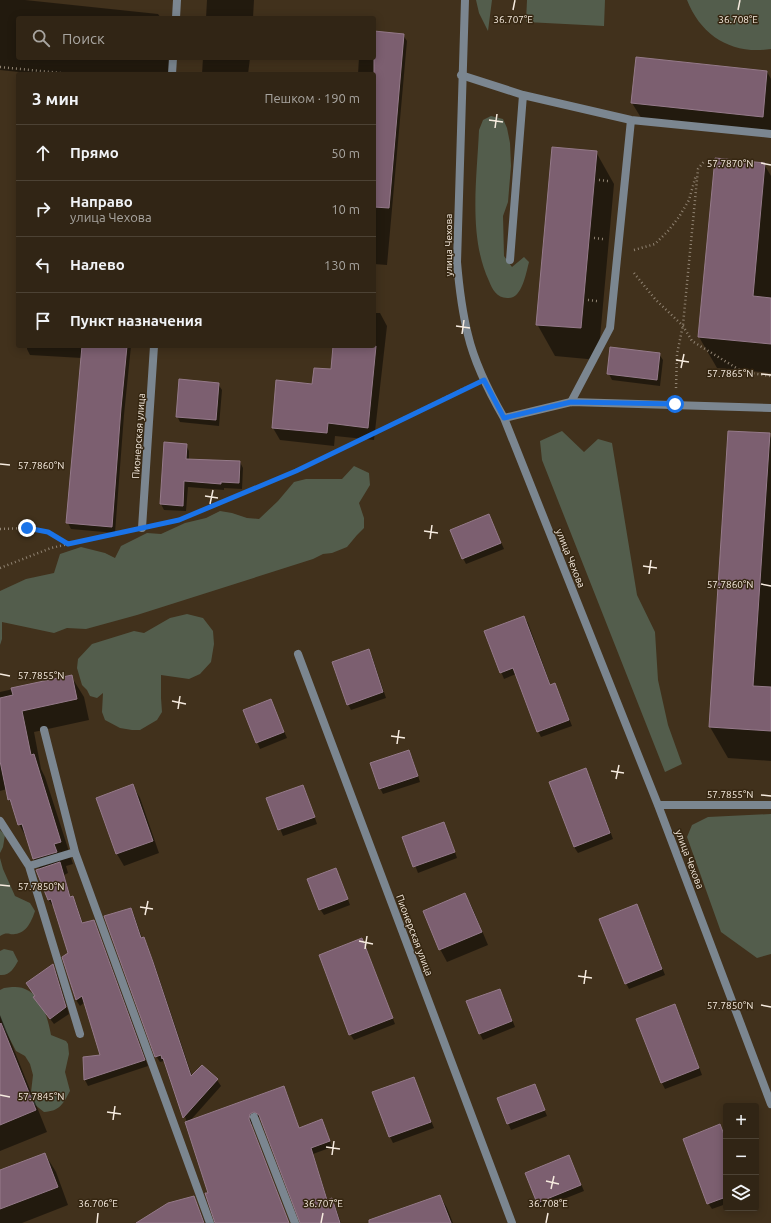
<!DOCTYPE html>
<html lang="ru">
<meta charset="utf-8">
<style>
:root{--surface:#312515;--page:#3d3122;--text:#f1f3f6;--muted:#a8a5a0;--line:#4c4234}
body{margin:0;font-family:Ubuntu,sans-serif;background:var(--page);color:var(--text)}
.controls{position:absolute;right:12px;bottom:12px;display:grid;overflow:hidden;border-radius:4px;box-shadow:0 2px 10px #0003}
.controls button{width:36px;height:36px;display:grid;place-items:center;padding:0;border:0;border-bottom:1px solid var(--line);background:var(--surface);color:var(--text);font:20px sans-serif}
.stop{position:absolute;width:12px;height:12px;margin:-9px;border:3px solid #1a73e8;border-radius:50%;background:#fff}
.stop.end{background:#1a73e8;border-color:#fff;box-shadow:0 1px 4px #0008}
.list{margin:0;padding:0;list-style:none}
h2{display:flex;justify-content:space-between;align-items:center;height:52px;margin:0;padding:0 16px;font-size:17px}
h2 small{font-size:13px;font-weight:400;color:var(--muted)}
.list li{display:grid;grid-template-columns:26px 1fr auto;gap:12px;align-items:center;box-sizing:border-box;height:56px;padding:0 16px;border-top:1px solid var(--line)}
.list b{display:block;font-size:15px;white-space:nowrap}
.list p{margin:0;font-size:13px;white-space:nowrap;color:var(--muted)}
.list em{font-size:13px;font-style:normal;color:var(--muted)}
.icon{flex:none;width:22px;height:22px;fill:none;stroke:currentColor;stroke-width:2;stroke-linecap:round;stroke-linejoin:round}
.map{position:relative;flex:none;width:771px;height:1223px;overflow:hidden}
.search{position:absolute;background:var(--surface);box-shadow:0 2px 10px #0003;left:16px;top:16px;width:360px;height:44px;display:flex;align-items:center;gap:10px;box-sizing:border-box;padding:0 14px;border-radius:4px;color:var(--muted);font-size:15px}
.panel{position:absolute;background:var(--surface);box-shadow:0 2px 10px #0003;left:16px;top:72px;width:360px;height:276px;border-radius:4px}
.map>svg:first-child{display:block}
.green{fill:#535d4c}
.shadow{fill:#0007}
.building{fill:#7c5f70;stroke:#957a8a}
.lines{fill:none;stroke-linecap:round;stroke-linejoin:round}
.path{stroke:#918473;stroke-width:2.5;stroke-dasharray:1 3;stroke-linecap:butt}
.lane{stroke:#7b8690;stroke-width:8}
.street{stroke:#7b8690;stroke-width:8}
.route{stroke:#1a73e8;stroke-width:5}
.ticks{fill:none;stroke:#f6ebdf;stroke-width:1.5}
.labels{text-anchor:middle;stroke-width:3;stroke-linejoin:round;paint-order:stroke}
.street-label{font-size:10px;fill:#f6ebdf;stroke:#362712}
.ticks-label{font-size:10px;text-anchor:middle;fill:#f6ebdf;stroke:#362712;stroke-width:3;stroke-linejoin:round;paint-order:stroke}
</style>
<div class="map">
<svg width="771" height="1223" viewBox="0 0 771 1223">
<rect width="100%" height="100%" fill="#41311c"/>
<!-- green -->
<path class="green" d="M476,0h16l-4,31 -9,-18z
M527,0h78l-1,26 -78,-4z
M687,0h84v49c-39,6 -70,-13 -84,-49z
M491,116l12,3 4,9 3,15 1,23 -3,36 -5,14 1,40 8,11 12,-10 5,5c-3,11 -7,38 -22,36 -10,0 -15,-9 -18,-17 -21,-45 -12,-103 -10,-151l4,-10z
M562,431l22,21 14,-13 14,4 25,152 18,37 3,48 10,45 14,39 -17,8 -123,-312 -2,-19z
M354,466l15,7 1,12 -11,18 5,15v10l-7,7 -10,12 -15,6 -9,1 -10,5 -176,56 -51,14 -19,-1 -13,5 -52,-11v17l-2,6v-54l26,-12 28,-6 6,-19 21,-7 24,6 10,5 6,-12 26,-13 14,1 24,-11 21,-5 14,-7 12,2 15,5 12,1 19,-18 16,-19 12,-3h36z
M187,614l16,4 10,13 1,13 -3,18 -11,12 -11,5 -28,-4v23l1,14 -5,8 -17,10h-8l-12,-2 -15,-8 -3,-8 1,-19 -6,5 -7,-2 -3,-6 -5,-5 -5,-17 1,-9 14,-15 42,-13 10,2 26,-15z
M771,814v140l-14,4 -36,-26 -34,-95 5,-12 16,-8z
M0,830l5,5 -2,12 -3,6z
M0,858l3,11 12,27 15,7 5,8c-3,9 -8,22 -20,23 -7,1 -7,-3 -15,2z
M4,949l9,2 5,10c-4,7 -8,15 -18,14v-24z
M12,987c4,0 9,0 13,2 17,6 23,30 26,46l15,6 2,3 1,10 -4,18 5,19c-7,13 -10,20 -26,21l-14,-11 3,-26 -3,-11 -5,-8 -9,-5 -11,-21 -5,-14v-26l4,-2z"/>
<!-- shadow -->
<path class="shadow" d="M0,0h25l133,14 3,4h-143v40h157l-2,16h-135l-38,-4z
M207,0h47l-1,18h-47z
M374,32l29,3 4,6 -20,224 -13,-1v-190h-16l1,-16h15z
M203,58h47l-2,16h-46z
M767,72l4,7v55l-128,-13 -11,-18z
M596,152l18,32 -16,176 -43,-4 -18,-32z
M764,164l7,12v197l-54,-5 -18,-31z
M374,313h6l7,13 -13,114 -39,-4 -1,10 -54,-6 -7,-12 40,-43 19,-14 2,-25h40z
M27,346h104l-7,69 -9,118 -44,-4 -3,-6 14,-165 -52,-3 -3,-6z
M659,354l4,6 -3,26 -48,-6 -3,-6z
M218,384l4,6 -3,36 -39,-4 -3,-6z
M769,434l2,4v323l-43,-3 -18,-31z
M186,445l3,6v9l51,2 3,6 -1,21 -18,-1v2l-36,-3 -2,24 -22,-1 -3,-6z
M489,515l15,34 -38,15 -3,-6z
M524,617l4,6 23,63 4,-2 3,6 14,36 -31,11 -3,-6 -22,-57 -12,5 -19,-47z
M368,650l4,6 14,42 -35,12 -3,-6z
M71,676l13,21 5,23 -55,12 7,37 4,8 28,87 -7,2 2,7 -4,2 7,23 1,-1 4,6 7,21 10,-3 4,6 51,139 -60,20 -3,-6 -1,-22 17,-2 -16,-54 -5,4 -4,-6 -13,-43 6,-4 -15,-48h-2l-4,-6 -8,-29 -6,-11 -6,-18 -9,-17 -10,-25 -2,-10 -7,2v-99z
M270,700l17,38 -27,11 -16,-39z
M408,751l4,6 8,25 -37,12 -3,-6z
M589,775l24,64 -35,14 -4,-6z
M133,786l7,12 19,55 -35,13 -7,-12z
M302,786l4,6 11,32 -34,12 -15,-37z
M443,823l4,6 10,29 -39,15 -14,-36z
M339,875l11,30 -26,10 -4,-6z
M465,894l7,13 16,38 -41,17 -7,-13z
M130,909l4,6 8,23h1l4,6 9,25 36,107 10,-10 15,14 4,6 -32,36 94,-35 4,6 12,36 23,-8 3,6 7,20 -19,7 15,47 4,-2 3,6 6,18h-40l-39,-103 -3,-3 -4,1 -3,4v4l37,97h-73l-6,-30 -23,-71 -23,-61 -4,1 -4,-6z
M640,911l25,64 -36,14 -3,-6z
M365,945l30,79 -41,16 -4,-6z
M53,965l3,6 13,43 -15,10 -16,-21 -2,-6 -9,-13z
M503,996l12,31 -32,13 -3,-6z
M675,1005l3,6 24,64 -37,14 -3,-6z
M0,1015l47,117 -47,19z
M414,1078l20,50 -41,15 -3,-6z
M534,1085l13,31 -36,14 -13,-31z
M720,1126l6,13v65l-14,5 -4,-6z
M45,1154l11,18 12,33 -46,18h-22v-52z
M569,1156l15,35 -43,17 -3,-6z
M440,1196l7,12 6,15h-49z
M194,1197l11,26h-67z"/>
<!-- building -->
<path class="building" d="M374,31l30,3 -15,174 -15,-1z
M636,57l131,14 -4,46 -132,-14z
M552,147l45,4 -16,177 -45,-3z
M715,158l50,5 -12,133 18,2v46l-73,-7z
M82,346h45l-6,62 -9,119 -46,-4z
M333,346h43l-8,82 -40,-5 -1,10 -55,-5 4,-48 36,4 2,-16 17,1z
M610,347l50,6 -3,27 -50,-6z
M179,379l40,4 -3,37 -40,-3z
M728,431l42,2 -17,253 18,1v44l-62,-4z
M164,442l23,2 -1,15 54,2 -1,22 -18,-1v2l-37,-3 -1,25 -23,-2z
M489,514l12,29 -39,16 -12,-29z
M524,616l26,69 5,-2 14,37 -32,12 -24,-64 -13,5 -16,-42z
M369,649l14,43 -36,13 -15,-43z
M72,675l5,24 -55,12 9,44 3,-1 27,88 -7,2 3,8 -24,7 -11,-35 -4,1 -8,-26 -2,1 -8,-39v-63l13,-3 -2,-7z
M271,699l13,33 -28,11 -13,-33z
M409,750l9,26 -39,13 -9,-26z
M586,768l24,65 -36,14 -25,-65z
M133,784l20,57 -37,13 -20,-56z
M303,785l12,32 -37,13 -12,-32z
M444,822l11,30 -42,15 -11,-30z
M60,862l10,35 3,-1 9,27 12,-3 51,140 -61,20 -1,-23 17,-2 -18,-59 -6,4 -14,-43 6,-4 -17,-54 -3,1 -12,-30z
M336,868l12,31 -29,11 -12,-31z
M465,893l17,39 -43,18 -16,-39z
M637,904l25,65 -37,15 -26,-65z
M131,908l10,30 3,-1 9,25 38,114 11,-11 16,14 -35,39 -20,-60 -1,1 -1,-4 -6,2 -51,-141z
M362,938l31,80 -44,17 -30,-80z
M53,964l13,43 -16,12 -17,-22 2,-1 -9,-13z
M500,989l12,32 -33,13 -13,-33z
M675,1004l24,64 -38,15 -25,-64z
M1,1023l35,87 -36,15v-101z
M414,1077l17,45 -42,15 -17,-45z
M535,1084l10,26 -38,14 -10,-26z
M284,1086l15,42 23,-9 8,22 -19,7 16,52 5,-2 8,25h-40l-41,-108 -5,-3 -4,2 -1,5 40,104h-74l-10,-30h3l-23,-71z
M720,1124l6,16v57l-19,7 -24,-65z
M45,1153l13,34 -58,22v-39z
M569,1155l12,30 -44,18 -12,-30z
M440,1195l11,28h-82v-3z
M194,1196l10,27h-68l32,-20z"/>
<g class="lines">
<!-- path -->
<path class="path" d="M0,67l71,7
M599,180l9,1
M594,238l9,1
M634,250l21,-6 13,-13 11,-14 10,-17 7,-25
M634,273l21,26 28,27 9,15 51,31 28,4
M588,300l9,1
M676,388l1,-34 6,-29 15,-156 7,-9
M158,524l21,-4 117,-49 173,-85
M0,529l27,-1 21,4 20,12
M0,568l51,-20 75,-17"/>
<!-- lane -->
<path class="lane" d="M461,75l62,20 108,25 140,14
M510,260l13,-165
M571,402l39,-74 21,-208
M44,730l31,122 135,371
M0,821l29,45 51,168
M29,866l46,-14
M254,1117l41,106"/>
<!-- street -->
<path class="street" d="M465,0l-8,262c2,24 5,49 11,73 7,30 21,57 36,83l154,387 113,299
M176,18l1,-18
M172,74l1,-16
M504,418l67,-16 200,6
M142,528l12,-182
M298,654l214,569
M658,805h113"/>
</g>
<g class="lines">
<!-- route -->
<path class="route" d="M27,528l21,4 20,12 111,-24 117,-49 188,-91 20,38 67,-16 104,2"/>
</g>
<!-- ticks -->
<path class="ticks" d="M513,10l2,-10M738,10l2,-10M489,120l14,2M495,128l2,-14M761,163l10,2M456,326l14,2M462,334l2,-14M676,360l13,2M681,368l3,-14M761,374l10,1M0,464l10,1M205,496l13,2M210,504l3,-14M424,531l14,2M430,539l2,-14M643,566l14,2M649,574l2,-14M761,584l10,2M0,674l10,2M172,701l14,3M178,709l2,-13M391,736l14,2M397,744l2,-14M611,771l13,2M616,779l3,-14M761,795l10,1M0,885l10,1M140,907l13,2M145,915l3,-14M359,941l14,3M365,949l2,-13M578,976l14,2M584,984l2,-14M761,1005l10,2M0,1095l10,2M107,1112l14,2M113,1120l2,-14M326,1147l14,2M332,1155l2,-14M546,1181l13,3M551,1189l3,-13M97,1223l1,-10M321,1223l2,-10M546,1223l2,-10"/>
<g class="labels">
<!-- street labels -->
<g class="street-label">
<text transform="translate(448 245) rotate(-90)" y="4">улица Чехова</text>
<text transform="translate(138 436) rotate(-86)" y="4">Пионерская улица</text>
<text transform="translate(571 558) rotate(68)" y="4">улица Чехова</text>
<text transform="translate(690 859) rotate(69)" y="4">улица Чехова</text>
<text transform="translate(415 935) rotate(69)" y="4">Пионерская улица</text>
</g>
</g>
<g class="ticks-label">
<text x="513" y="23">36.707°E</text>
<text x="738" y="23">36.708°E</text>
<text x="730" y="167">57.7870°N</text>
<text x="730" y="377">57.7865°N</text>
<text x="41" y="469">57.7860°N</text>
<text x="730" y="588">57.7860°N</text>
<text x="41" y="679">57.7855°N</text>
<text x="730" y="798">57.7855°N</text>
<text x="41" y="890">57.7850°N</text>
<text x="730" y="1009">57.7850°N</text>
<text x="41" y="1100">57.7845°N</text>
<text x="98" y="1207">36.706°E</text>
<text x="323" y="1207">36.707°E</text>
<text x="548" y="1207">36.708°E</text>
</g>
</svg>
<div class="controls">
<button>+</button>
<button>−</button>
<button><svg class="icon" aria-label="layers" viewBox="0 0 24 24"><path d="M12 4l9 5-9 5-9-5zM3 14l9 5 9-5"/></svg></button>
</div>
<div class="stop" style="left:675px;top:404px"></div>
<div class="stop end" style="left:27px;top:528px"></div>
<div class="search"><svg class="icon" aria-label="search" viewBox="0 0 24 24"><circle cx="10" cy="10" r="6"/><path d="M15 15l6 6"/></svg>Поиск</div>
<section class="panel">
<h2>3 мин<small>Пешком · 190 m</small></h2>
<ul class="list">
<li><svg class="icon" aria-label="ahead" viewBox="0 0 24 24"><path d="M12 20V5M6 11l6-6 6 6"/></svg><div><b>Прямо</b></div><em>50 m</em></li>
<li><svg class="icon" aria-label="right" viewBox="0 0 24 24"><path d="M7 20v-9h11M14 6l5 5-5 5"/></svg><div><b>Направо</b><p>улица Чехова</p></div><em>10 m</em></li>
<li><svg class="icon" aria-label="left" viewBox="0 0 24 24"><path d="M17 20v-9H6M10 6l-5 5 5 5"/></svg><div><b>Налево</b></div><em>130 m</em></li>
<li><svg class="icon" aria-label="arrive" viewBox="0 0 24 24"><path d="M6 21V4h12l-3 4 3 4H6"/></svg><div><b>Пункт назначения</b></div></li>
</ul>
</section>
</div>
